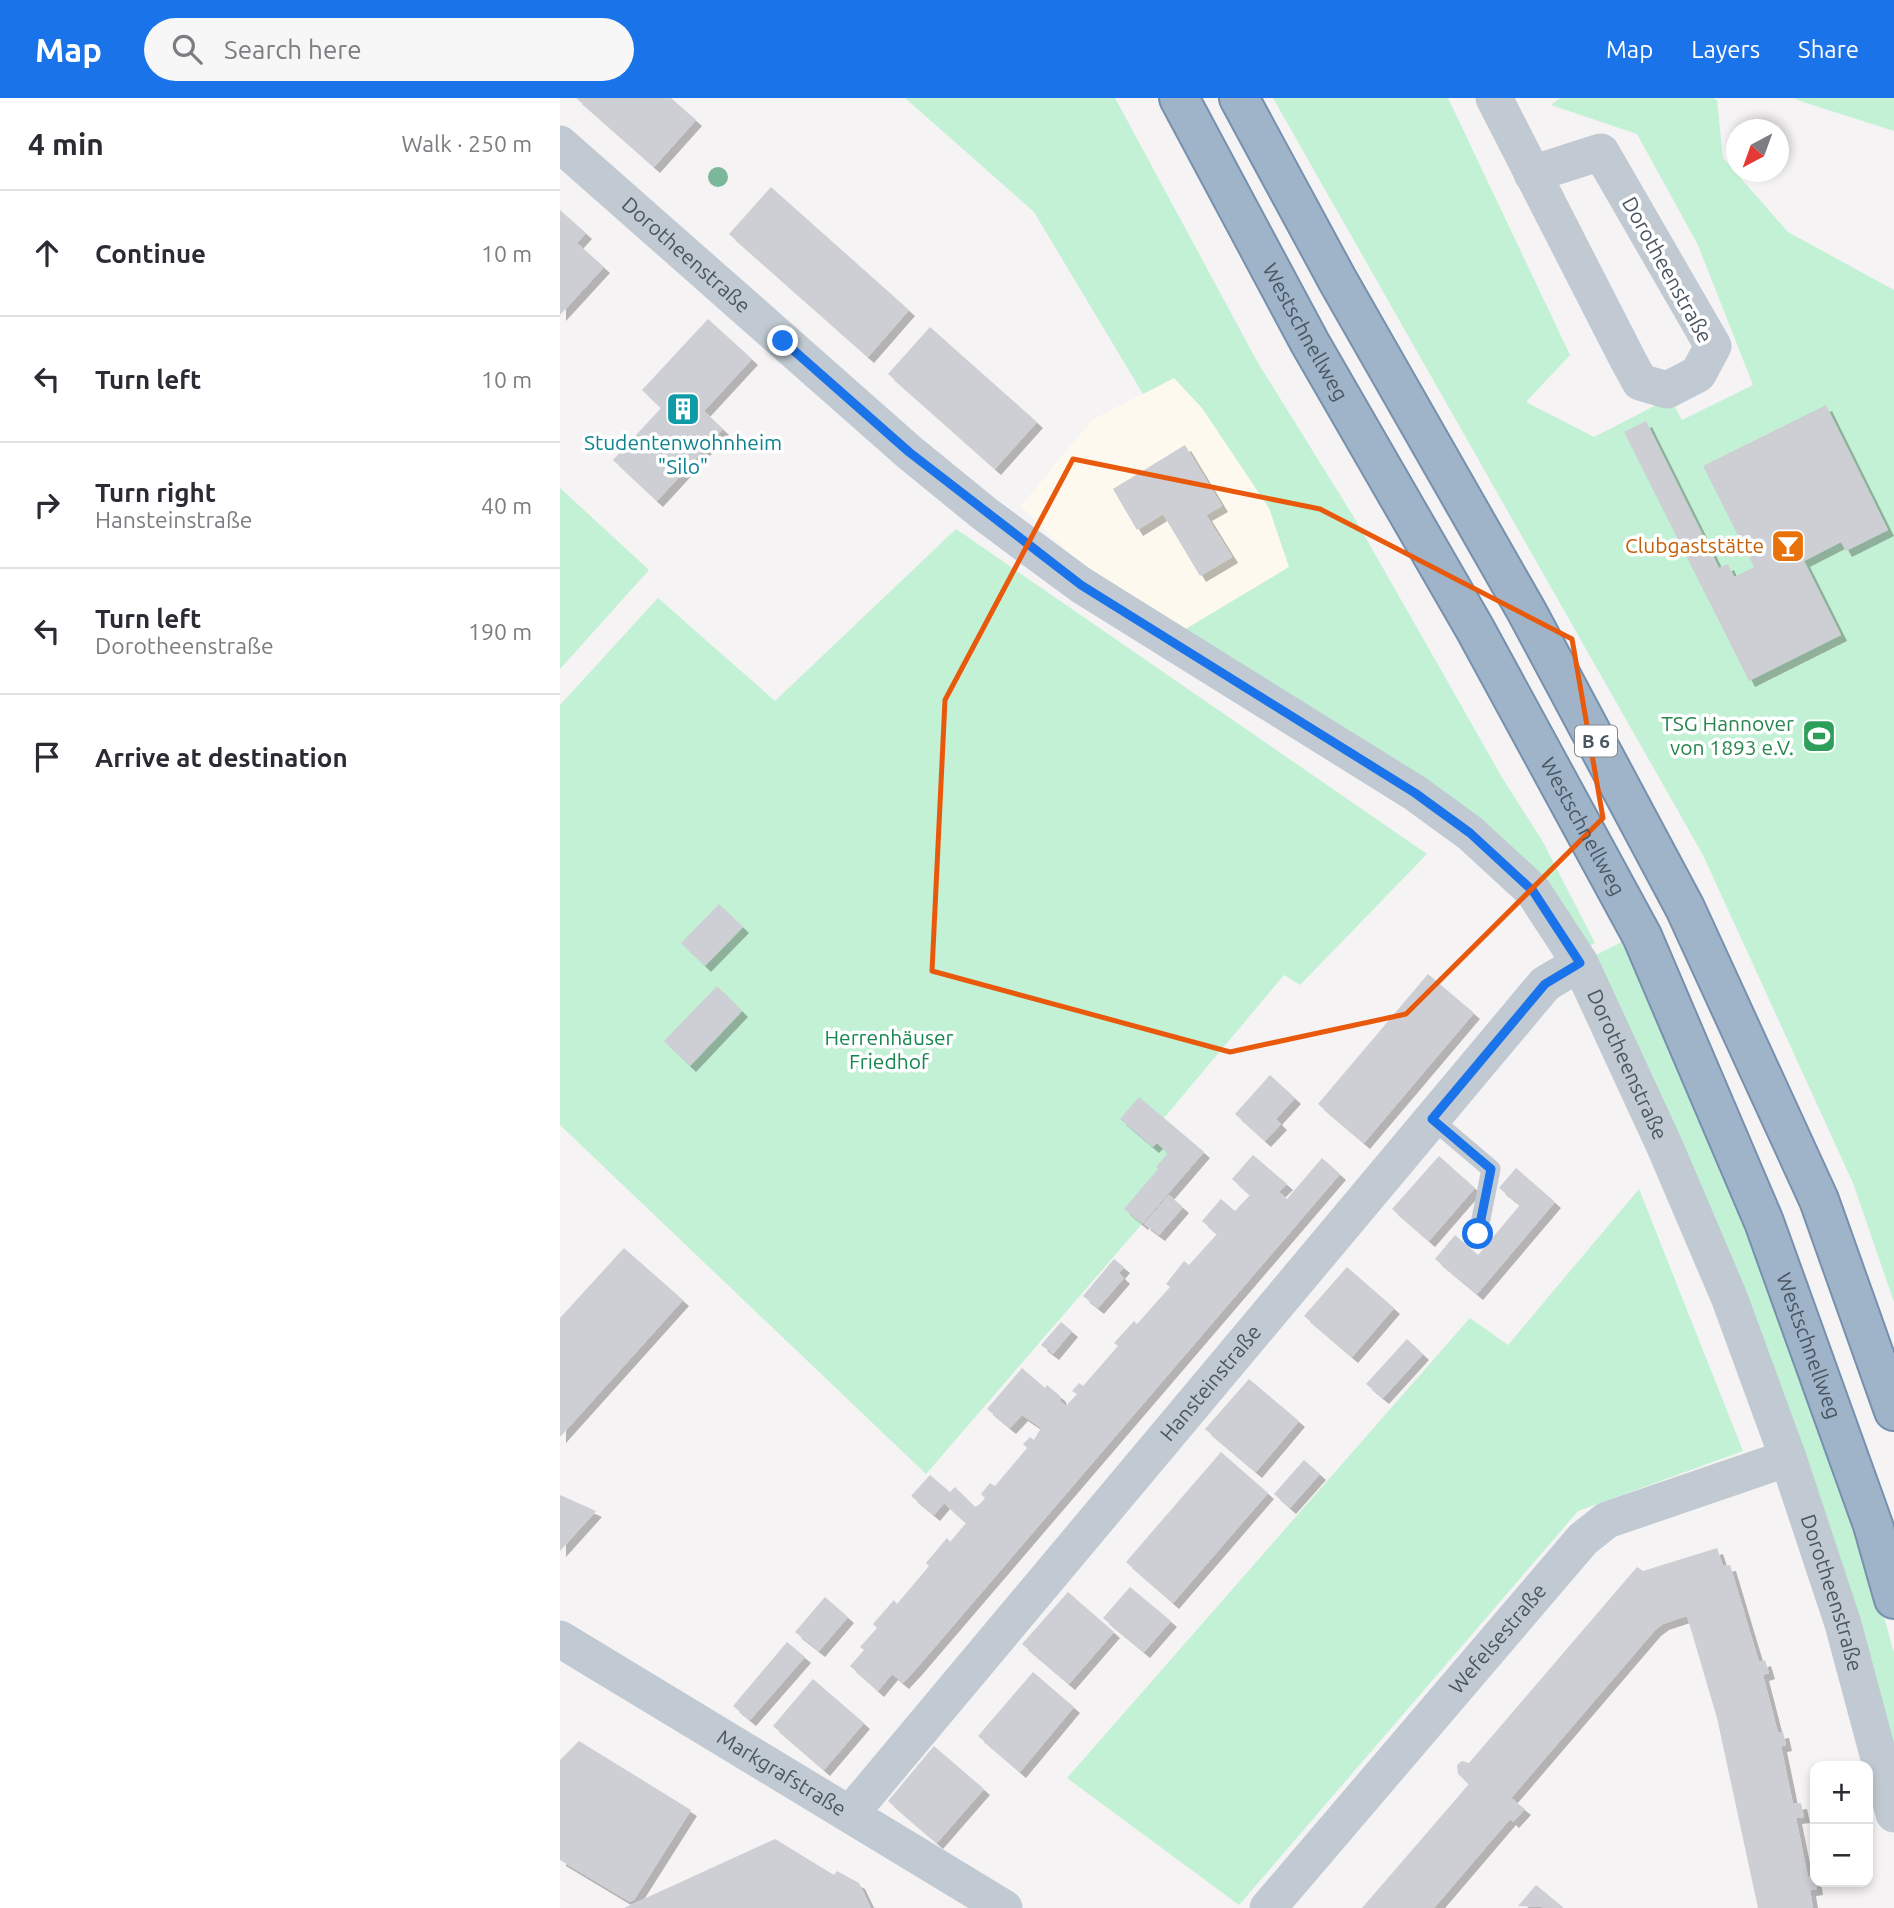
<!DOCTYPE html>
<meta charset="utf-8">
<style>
:root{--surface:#fff;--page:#f7f7f7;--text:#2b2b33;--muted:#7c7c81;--line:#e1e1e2;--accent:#1a73e8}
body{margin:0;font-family:Ubuntu,sans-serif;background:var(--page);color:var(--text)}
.controls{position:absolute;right:21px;bottom:21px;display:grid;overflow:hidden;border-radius:14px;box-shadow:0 4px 10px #0003}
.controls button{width:63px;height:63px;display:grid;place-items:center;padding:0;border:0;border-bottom:2px solid var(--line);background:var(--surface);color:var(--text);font:35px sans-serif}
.compass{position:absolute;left:1166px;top:21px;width:63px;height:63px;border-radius:50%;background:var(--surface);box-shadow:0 4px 10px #0003;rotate:221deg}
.stop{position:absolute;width:21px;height:21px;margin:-16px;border:5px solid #1a73e8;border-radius:50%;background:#fff}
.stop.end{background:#1a73e8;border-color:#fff;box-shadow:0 2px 7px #0008}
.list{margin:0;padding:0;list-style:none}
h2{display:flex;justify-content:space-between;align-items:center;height:91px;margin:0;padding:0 28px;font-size:30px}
h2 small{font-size:23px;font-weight:400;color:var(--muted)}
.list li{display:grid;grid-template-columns:46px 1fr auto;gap:21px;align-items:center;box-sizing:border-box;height:126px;padding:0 28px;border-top:2px solid var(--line)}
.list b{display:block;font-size:26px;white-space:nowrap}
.list p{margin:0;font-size:23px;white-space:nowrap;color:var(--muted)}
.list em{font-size:23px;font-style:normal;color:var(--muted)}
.icon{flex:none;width:38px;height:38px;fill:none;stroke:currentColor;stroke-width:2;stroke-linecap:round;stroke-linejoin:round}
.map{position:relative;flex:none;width:1334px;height:1810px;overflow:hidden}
header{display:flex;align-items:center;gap:42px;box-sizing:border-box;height:98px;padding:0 35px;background:var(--accent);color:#fff}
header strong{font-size:33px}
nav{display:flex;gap:38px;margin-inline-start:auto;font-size:24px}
.search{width:490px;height:63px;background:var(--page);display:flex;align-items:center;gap:18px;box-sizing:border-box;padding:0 24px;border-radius:38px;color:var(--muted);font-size:26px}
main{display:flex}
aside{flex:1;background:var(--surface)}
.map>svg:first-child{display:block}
.commercial{fill:#fdf9ef}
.green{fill:#c3f1d5}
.building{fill:#cdcfd5;filter:url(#shadow)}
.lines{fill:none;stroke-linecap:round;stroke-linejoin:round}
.trunk-casing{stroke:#7690ad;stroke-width:42}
.service{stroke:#c1cad2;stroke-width:19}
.minor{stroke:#c1cad2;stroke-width:37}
.trunk{stroke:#9fb4c9;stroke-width:38}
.tree{fill:#7bb799}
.route{stroke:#1a73e8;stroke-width:9}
.marked{fill:none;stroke:#e8590c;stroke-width:5;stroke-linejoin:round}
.labels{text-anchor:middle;stroke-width:7;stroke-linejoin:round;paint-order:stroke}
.shield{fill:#fff;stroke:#808990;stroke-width:2}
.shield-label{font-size:19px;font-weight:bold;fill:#4a5661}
.street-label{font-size:21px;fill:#4a5661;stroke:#fff}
.culture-label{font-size:21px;fill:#0d838f;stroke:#fff}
.food-label{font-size:21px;fill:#c56008;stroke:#fff;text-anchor:end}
.leisure-label{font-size:21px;fill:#27864d;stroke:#fff;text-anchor:end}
.park-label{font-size:21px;fill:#17864f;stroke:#fff}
</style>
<header>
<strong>Map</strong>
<div class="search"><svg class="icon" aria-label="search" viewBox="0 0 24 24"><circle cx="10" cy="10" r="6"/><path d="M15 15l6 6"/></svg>Search here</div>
<nav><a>Map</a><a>Layers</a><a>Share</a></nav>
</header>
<main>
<aside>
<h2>4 min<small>Walk · 250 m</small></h2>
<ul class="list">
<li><svg class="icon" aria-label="ahead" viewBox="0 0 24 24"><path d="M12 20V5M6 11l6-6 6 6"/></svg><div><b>Continue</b></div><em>10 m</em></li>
<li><svg class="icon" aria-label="left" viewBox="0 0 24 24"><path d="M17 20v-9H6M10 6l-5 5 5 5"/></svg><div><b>Turn left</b></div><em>10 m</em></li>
<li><svg class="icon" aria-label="right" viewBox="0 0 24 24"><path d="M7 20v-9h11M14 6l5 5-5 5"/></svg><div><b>Turn right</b><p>Hansteinstraße</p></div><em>40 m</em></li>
<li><svg class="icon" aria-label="left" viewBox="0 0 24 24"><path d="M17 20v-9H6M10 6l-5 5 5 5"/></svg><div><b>Turn left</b><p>Dorotheenstraße</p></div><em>190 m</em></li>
<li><svg class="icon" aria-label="arrive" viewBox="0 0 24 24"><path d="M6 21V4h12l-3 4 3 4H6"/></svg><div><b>Arrive at destination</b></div></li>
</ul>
</aside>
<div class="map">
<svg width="1334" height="1810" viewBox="0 0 1334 1810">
<defs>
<filter id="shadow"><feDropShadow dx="6" dy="6" stdDeviation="0" flood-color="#0004"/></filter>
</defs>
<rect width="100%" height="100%" fill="#f5f3f3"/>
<!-- commercial -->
<path class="commercial" d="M614,280l28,30 67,100 20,59 -105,63 -94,-55 -69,-69 71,-86z"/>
<!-- green -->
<path class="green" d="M345,0h210l143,265 97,156 148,260 40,63 52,101 -11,6 -43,-65 -357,-254 105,-63 -20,-59 -67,-100 -28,-30 -31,16 -109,-182z
M713,0h175l122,257 -44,47 68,35 76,-39 12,22 71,-35 -55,-140 -61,-111 -86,-29 9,-7h153l4,2 6,58 65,74 106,58v1012l-41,-119 -150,-328z
M1234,0h100v33l-94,-30z
M0,390l89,82 -89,99z
M396,431l471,325 -127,131 -16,-10 -120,143 40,34 -278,322 -366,-349v-420l98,-107 117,103z
M1062,844l129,286 107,295 36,130v161l-51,-190 -263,-661z
M1079,1091l104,262 -165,60 -339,394 -172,-127 403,-460 38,27z"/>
<!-- building -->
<path class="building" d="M16,0h95l25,22 -42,47z
M211,89l138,123 -41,47 -139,-123z
M0,112l26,23 -9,10 27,24 -44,48z
M148,221l44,40 -48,52 19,18 -66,72 -44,-41 48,-52 -19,-18z
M370,229l107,95 -42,47 -107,-95z
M1266,307l62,125 -42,21 -5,-9 -37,19 37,74 -92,46 -125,-249 22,-11 73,147 9,-4 6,13 20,-10 -51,-101z
M625,347l37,61 -16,9 26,42 -32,19 -37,-62 -26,16 -24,-41z
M159,806l24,23 -38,39 -24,-23z
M868,876l46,39 -110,130 -46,-39z
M157,888l25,25 -52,55 -26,-25z
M710,977l25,23 -19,21 5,5 -16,17 -30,-27z
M579,999l65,55 -62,72 -18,-15 34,-40 -2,-2 12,-14 -11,-10 -4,4 -33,-28z
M693,1057l34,29 -8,8 8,7 35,-41 18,16 -424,495 -13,14 -11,-9 -14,17 -28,-25 14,-16 -4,-3 17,-19 -4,-4 21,-24 3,4 32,-38 -3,-3 21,-25 3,4 16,-19 -22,-20 -10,12 -23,-19 19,-21 20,17 5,-5 20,20 5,-3 5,-6 -4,-4 9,-11 5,3 32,-38 -4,-4 7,-7 4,3 7,-12 -19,-13 -12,13 -23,-19 35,-41 23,20 2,-3 13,11 1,6 5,4 11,-12 -5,-3 7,-8 4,3 35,-40 -4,-3 20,-22 3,3 33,-37 -4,-3 18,-23 5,4 28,-31 -15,-13 19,-22 14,12 15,-16 -18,-16z
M879,1058l36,32 -46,53 -37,-32z
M956,1070l39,34 -78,92 -42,-35 20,-24 23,20 42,-50 -21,-17z
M609,1097l14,12 -24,28 -15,-11z
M64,1150l59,52 -123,137v-119z
M554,1161l10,8 -5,6 5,5 -26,30 -15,-12z
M787,1169l47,41 -42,49 -48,-41z
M501,1224l11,9 -19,23 -12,-9z
M847,1241l16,15 -40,44 -17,-14z
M689,1281l50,42 -43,51 -51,-43z
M661,1354l47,41 -95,110 -47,-41z
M744,1362l16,14 -30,34 -16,-14z
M0,1397l36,16 -36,40z
M1157,1450l6,18 7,-1 29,97 6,-2 4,13 -6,2 15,58 5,-1 3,13 -5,1 12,58 8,-1 3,14 -8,1 12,59 7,-1 2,13 -7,1 3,18h-55l-41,-190 -30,-102 -24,8 -8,6 -144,168 14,11 -12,13 -3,-3 -76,89h-72l107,-124 -11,-10 -1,-9 5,-4 7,2 168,-196 6,4z
M570,1489l41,34 -27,31 -41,-34z
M508,1494l46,40 -45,52 -47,-40z
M265,1499l23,20 -29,34 -24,-19z
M227,1544l18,15 -55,63 -17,-14z
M473,1574l41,35 -54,65 -42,-36z
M253,1581l51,44 -40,47 -51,-44z
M19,1643l112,69 -57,90 -4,2 -70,-42v-100z
M374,1648l50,43 -47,54 -49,-42z
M215,1741l59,36 3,-4 22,12 12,25h-247z
M976,1787l17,14 11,9 -46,-2z"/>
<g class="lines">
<!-- trunk casing -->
<g class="trunk-casing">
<g id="trunk">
<path id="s5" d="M619,0l131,245 165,286 167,307 122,286 109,303 21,74"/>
<path d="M679,0l99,183 189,331 158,296 134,292 75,211"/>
</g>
</g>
<!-- service -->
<path class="service" d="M872,1021l59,50 -13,65"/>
<!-- minor -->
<g class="minor">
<path d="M934,0l134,262 12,22 27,8 31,-16 15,-28 -112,-194 -69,22"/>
<path id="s1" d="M0,46l349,308 76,62 96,71 334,208 55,40 63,58 47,72 85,184 64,150 59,161 55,166 51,190"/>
<path id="s2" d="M0,1541l444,269"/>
<path id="s3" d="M290,1716l695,-830 35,-21"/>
<path id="s4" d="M708,1810l315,-369 24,-19 181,-62"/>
</g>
<!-- trunk -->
<use href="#trunk" class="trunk"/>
</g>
<!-- trees -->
<circle class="tree" cx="158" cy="79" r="10"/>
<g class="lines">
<!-- route -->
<path class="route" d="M223,243l126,111 172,133 334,208 55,40 63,58 47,72 -35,21 -113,135 59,50 -13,65"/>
</g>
<!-- marked area -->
<path class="marked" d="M513,361l247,50 252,130 31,179 -197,196 -176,38 -298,-81 13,-271z"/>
<!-- icons -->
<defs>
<g id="building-square" transform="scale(1.75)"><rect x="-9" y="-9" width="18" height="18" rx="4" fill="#0f9aa8" stroke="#fff"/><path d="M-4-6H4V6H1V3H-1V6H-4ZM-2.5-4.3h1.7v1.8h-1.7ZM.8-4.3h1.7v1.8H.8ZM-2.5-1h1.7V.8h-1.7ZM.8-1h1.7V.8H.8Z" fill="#fff"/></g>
<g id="bar-square" transform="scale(1.75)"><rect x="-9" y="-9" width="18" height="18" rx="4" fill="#e8710a" stroke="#fff"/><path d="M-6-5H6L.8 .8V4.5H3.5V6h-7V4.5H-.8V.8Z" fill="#fff"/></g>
<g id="stadium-square" transform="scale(1.75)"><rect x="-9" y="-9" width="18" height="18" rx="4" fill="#2e9e5b" stroke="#fff"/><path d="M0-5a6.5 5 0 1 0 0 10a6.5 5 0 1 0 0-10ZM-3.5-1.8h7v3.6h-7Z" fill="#fff"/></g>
</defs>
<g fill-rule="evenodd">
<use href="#building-square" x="123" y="311"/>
<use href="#bar-square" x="1228" y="448"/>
<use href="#stadium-square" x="1259" y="638"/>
</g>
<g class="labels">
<!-- shield labels -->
<rect class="shield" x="1015" y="627.5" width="42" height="31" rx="5"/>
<g class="shield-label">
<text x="1036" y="650">B 6</text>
</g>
<!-- street labels -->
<g class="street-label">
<text dy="7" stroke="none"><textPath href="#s1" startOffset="168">Dorotheenstraße</textPath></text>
<text transform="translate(1107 172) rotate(61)" y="7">Dorotheenstraße</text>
<text dy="7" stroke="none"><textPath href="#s5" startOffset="266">Westschnellweg</textPath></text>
<text dy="7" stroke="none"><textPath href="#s5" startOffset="833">Westschnellweg</textPath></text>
<text dy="7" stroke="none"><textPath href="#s1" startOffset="1428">Dorotheenstraße</textPath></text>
<text dy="7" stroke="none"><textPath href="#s5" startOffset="1400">Westschnellweg</textPath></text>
<text dy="7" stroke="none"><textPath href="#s3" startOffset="562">Hansteinstraße</textPath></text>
<text dy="7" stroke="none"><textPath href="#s1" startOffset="1995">Dorotheenstraße</textPath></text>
<text dy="7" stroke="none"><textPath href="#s4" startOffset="354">Wefelsestraße</textPath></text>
<text dy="7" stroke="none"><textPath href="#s2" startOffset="259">Markgrafstraße</textPath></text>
</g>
<!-- culture labels -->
<g class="culture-label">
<text x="123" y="352">Studentenwohnheim<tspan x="123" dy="24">"Silo"</tspan></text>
</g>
<!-- food labels -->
<g class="food-label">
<text x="1204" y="455">Clubgaststätte</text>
</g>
<!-- leisure labels -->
<g class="leisure-label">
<text x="1234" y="633">TSG Hannover<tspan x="1234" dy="24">von 1893 e.V.</tspan></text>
</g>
<!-- park labels -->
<g class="park-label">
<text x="329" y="947">Herrenhäuser<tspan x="329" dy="24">Friedhof</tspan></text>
</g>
</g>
</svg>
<div class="controls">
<button>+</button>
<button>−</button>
</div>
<svg class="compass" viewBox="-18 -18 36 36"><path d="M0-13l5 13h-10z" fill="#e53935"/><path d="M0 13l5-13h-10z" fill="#7c7c81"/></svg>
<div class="stop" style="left:918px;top:1136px"></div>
<div class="stop end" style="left:223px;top:243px"></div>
</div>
</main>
